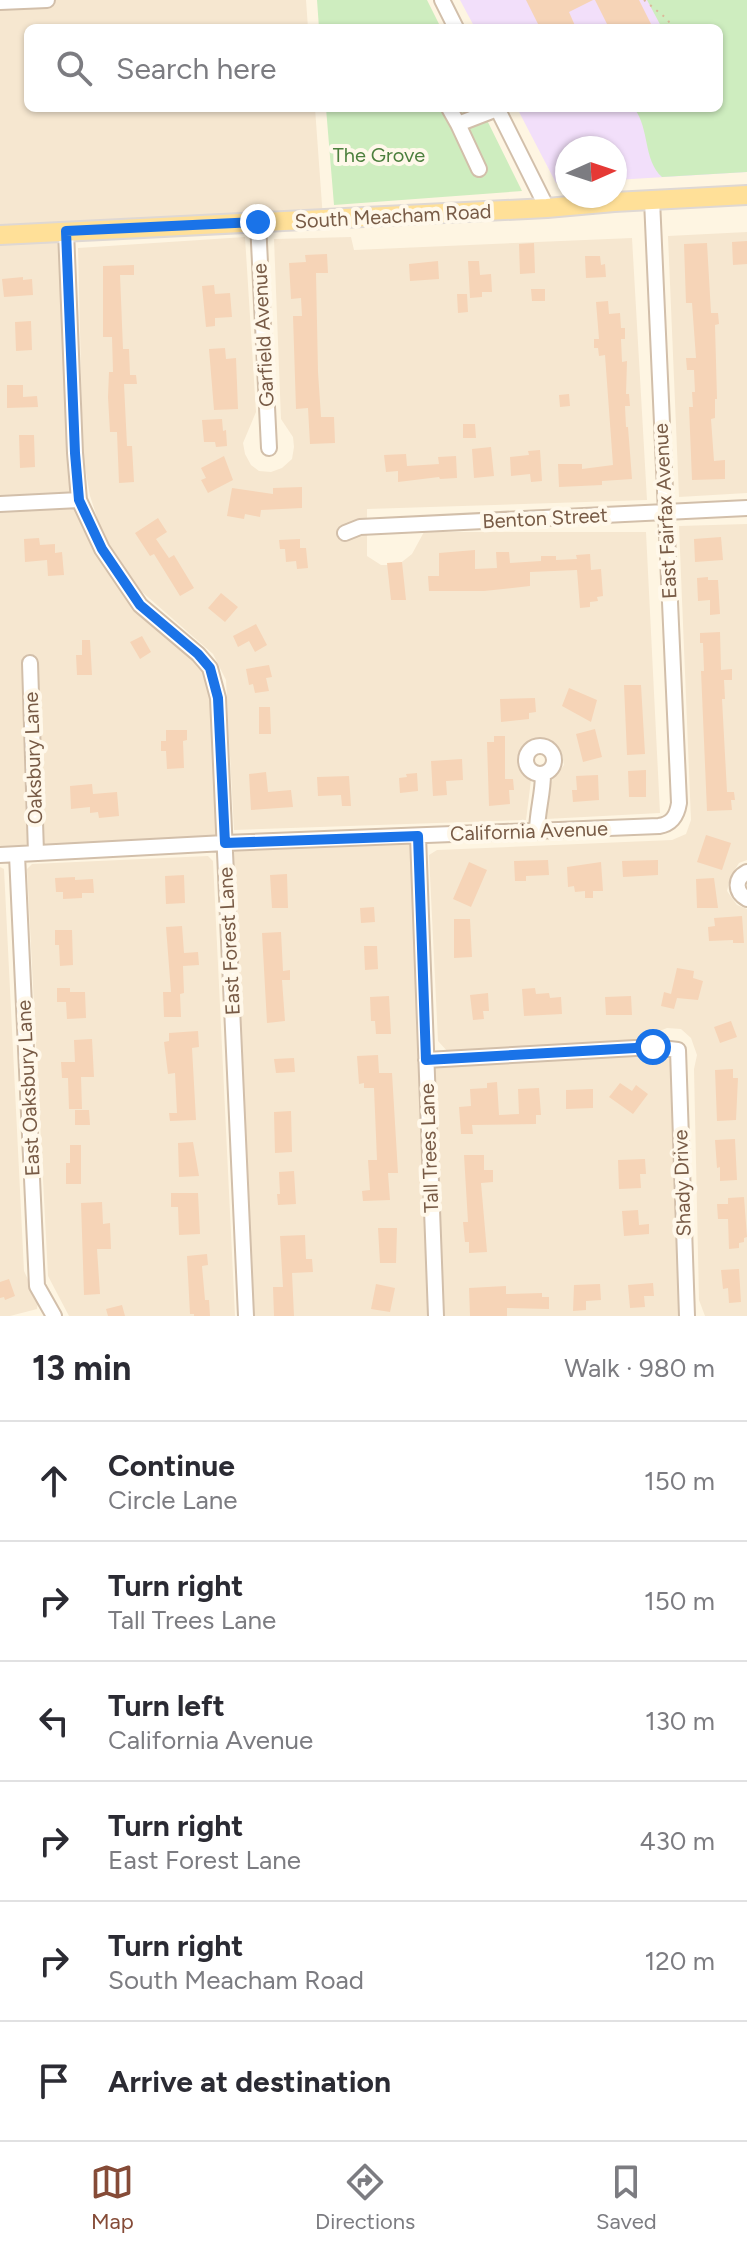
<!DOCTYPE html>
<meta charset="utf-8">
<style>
:root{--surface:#fff;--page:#f2f2f3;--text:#2b2b33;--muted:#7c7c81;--line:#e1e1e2;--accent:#854b37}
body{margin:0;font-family:Figtree,sans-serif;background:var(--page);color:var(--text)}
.compass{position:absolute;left:555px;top:136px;width:72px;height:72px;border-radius:50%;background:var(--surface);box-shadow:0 2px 6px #0004;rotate:87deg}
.stop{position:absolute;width:24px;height:24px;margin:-18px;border:6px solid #1a73e8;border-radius:50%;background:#fff}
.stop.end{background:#1a73e8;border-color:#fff;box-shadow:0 2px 8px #0008}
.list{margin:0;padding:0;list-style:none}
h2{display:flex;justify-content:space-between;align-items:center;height:104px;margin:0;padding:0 32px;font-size:34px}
h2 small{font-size:26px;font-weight:400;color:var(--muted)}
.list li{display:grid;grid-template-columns:52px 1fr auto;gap:24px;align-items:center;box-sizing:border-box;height:120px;padding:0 32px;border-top:2px solid var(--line)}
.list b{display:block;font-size:30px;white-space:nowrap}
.list p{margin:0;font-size:26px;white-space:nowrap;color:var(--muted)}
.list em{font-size:26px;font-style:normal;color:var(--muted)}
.icon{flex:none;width:44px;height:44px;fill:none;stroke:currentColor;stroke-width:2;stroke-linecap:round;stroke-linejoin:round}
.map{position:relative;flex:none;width:747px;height:1316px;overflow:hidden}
.search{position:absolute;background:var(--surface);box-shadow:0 2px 6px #0004;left:24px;right:24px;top:24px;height:88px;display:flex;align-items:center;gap:20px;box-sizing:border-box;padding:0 28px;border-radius:12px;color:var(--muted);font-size:30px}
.sheet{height:824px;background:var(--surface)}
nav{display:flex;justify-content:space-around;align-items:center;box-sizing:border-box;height:112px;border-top:2px solid var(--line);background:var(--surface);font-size:22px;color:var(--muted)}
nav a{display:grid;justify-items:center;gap:4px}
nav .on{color:var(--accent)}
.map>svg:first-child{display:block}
.residential{fill:#f6e7d0}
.education{fill:#f2dffa}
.green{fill:#ceedbf}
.building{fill:#f6d4b7}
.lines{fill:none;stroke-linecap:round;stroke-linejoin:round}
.minor-casing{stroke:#d2bfaa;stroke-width:18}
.major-casing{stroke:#dfd8d3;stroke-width:22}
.path{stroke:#dbb89a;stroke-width:2;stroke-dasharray:2 6;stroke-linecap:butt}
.minor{stroke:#fff;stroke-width:14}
.major{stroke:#ffe098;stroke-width:18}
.route{stroke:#1a73e8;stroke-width:10}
.labels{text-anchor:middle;stroke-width:8;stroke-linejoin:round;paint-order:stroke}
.park-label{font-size:20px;fill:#4c7f3d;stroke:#fff8ea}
.street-label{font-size:20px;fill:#785b46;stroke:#fff8ea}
</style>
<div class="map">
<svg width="747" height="1316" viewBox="0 0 747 1316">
<rect width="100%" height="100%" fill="#fef5e2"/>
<!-- residential -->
<path class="residential" d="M0,0h306l2,28h-280v80h287l8,111 -257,13 13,268 61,105 70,63 15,175 193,-7 8,224 252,-10 9,266h-441l-21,-473 -225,12z
M747,232v261l-68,4 -11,-261z
M245,237l11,175 -13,31 2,11 6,11 8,6 12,1 11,-4 10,-9 2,-12 -1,-10 -12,-18 -7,-180 77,-2 3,13 278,-12 15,262 -280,9v47l14,9h17l14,-11 12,-22h222l14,281 -114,6 5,-37 13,-17 -2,-11 -7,-11 -11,-5 -14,5 -9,9 -2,8 4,13 8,7 -5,40 -292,10 -8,-150 -13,-26 -72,-63 -18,-21 -20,-35 -13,-39 -7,-41 -5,-207z
M747,524v336l-8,3 -9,15 -3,13 10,14 10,4v407h-42l-6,-16 -5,-231 3,-14 -6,-17 -10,-9 -14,-1 -32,13 -187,11 -10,-11 -9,-186 8,-5 235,-10 14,-6 5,-14 -12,-294z
M208,856l5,5 22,455h-166l-21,-40 -21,-407 5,-5z
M0,867l4,2 20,402 14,30 -1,8 -27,7h-10z"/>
<!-- education -->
<path class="education" d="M460,0h287v172l-132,8v-32h-48v34l-11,1 -39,-75h202v-80h-244z"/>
<!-- green -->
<path class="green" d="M317,0h110l14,28h-122z
M647,0h100v172l-85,5c-19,-17 -12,-48 -28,-69h85v-80h-57z
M326,108h155l41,83 -188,14z"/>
<!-- building -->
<path class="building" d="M526,0h67l-24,12 7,16h-36z
M595,0h44l14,28h-44z
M747,241v23l-14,1 -1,-23z
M534,243l1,30 -15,1 -1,-30z
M707,243l4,70h7l1,11 -4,1 2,74h-2v19l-4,1 3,42 11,-1v19l-33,1 -3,-73h4l-1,-15h3l-1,-22h-7l-1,-12h10l-4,-55h-6l-2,-59z
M327,254l1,19h-12l2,99 3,45h13l1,26 -25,1 -2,-36 -12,1 -3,-93h9l-1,-18 -10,1 -2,-36 17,-1 -1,-7z
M585,256h15l1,9 4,-1 1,13 -20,1z
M438,261l1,18 -29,2 -1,-17z
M468,261h11l1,14 11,-1 1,18h-10v5l-12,1z
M134,265v10h-14l3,74h6l1,26h6l1,9h-13l3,62h5l2,36 -15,1 -2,-51h-7l-2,-35 1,-25h4l-1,-35h-9v-71z
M23,277v3l9,-1 1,16 -29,2 -2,-18z
M214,285l1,9 15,-1 2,24 -17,1v8l-9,1 -4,-41z
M531,289h14v12h-13z
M457,294h10l1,18 -10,1z
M608,301l1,13 11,-1 1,15h4v11h-4l1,23 5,-1 -1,33h3l1,12h-5l1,21h2l4,52 -30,2v4l-43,2 -1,-23h24v5l31,-4 -8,-110 -6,1 -1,-8h-4v-9h5l-3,-37z
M31,321l1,29 -16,1 -1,-29z
M225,348l1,11 10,-1 2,51 -24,1 -5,-61z
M7,385h16v12l14,-1 1,11 -31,1z
M569,394l1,12 -10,1 -1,-12z
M222,419l1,12 3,-1 1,16 -11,1 -1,-5h-11l-2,-22z
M463,424h12l1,14h-13z
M19,435h15l1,32 -15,1z
M491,447l3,29 -20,2 -2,-29z
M540,450l2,31 -11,1 -1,-8 -19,2 -1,-19 19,-2 -1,-4z
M406,454l1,12 32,-2 -1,-7 18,-1 1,22 -17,1 -1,-2 -41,5v-11l-12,1 -2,-17z
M224,456l9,24 -25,13 -7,-13 5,-2 -5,-10z
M302,487v21l-41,2 -1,7 -15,-3 -1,5 -17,-3 5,-28 41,6v-6z
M158,518l9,14 -11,7 13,19 5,-3 20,33 -14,8 -26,-42 -4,2 -15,-23z
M721,537l2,23 -28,2 -1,-23z
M39,538l1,7 15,-1v9l7,-1 2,23 -16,1 -1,-16 -22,2 -1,-23z
M300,539v9h6l2,20 -11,1 -1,-8 -10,1 -1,-13h-5l-1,-9z
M475,550v19l22,-1 -1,-16h13l1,11 31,-2v-5h15v4l21,-1 -1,-4 14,-1 1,16 10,-1 2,27 -6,1 1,4 -8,1v5l-10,1 -3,-38 -47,2v14l-46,5h-55l-1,-15h11v-23z
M402,562l4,38h-15l-4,-37z
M708,577v3h10l2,34 -10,1v-15l-12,1 -1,-23z
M221,593l17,14 -13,15 -17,-14z
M256,624l11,21 -12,7 -6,-11 -11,6 -5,-11z
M720,632l1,38 11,-1v11h-8l1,19h-3l5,93h7l1,8h-4l1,10 -25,1 -6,-140h3l-1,-28h-3v-10z
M142,636l9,16 -11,7 -10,-17z
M82,640h8l2,35h-15l-1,-20h6z
M269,665l3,12 -6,1 3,13 -14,2 -2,-9 -4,1 -3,-16z
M624,685h17l4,69 -18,1z
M569,688l28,12 -6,22 -29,-16z
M535,698l1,14 -7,1v6l-28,3 -1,-23z
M259,707h11l1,27h-12z
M595,729l7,28 -19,5 -7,-28z
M166,730h21v10l-4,1 1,27 -17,1 -1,-18h-5v-10h5z
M494,736h11v43h8l1,11h-5l1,14 -21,2 -2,-64h7z
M462,759l1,21 -17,1 1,14 -14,1 -2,-35z
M646,770v27h-17l-1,-26z
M266,772l2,20 23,-2 2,17 -42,3 -2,-36z
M417,773l1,18 -18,2 -1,-15 8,-1 -1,-3z
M598,775l1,25 -26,2 -1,-12h5l-1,-14z
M349,776l2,30h-9l-1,-11 -23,1 -1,-19z
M92,784l1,10 24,-2 2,24 -20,2 -1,-6 -8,1v-6l-19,2 -1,-23z
M706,835l25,8 -9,27 -25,-8z
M548,860l1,15 -23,1v5h-11l-1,-20z
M658,860v15l-35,2 -1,-16z
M469,862l18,8 -16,37 -18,-8z
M601,862l2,29h-10v7h-8v-7l-10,1 -1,-6 -6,1 -1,-20z
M287,874l1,34h-16l-2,-33z
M184,875l1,28 -19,1 -1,-28z
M75,877v3l18,-1 1,14h-12v5l-19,1v-7h-7l-1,-14z
M714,878l4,30h-21l-1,-29z
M374,907l1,15 -14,1 -1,-15z
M742,916l2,27h-11v-3l-24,1 -1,-14 7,-1 -1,-8z
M454,919h16l2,38 -18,1z
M182,926l2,27 14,-1 1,13 -16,1 1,27 -4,1 1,23h-17l-1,-25h8l-5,-65z
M55,930h17l1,35 -13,1 -1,-21h-4z
M281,932l2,39 7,-1v10h-8l3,41 -18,2 -5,-90z
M364,946h13l1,23 -13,1z
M677,968l17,3 -1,7 10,3 -5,19 -21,-2 -3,11 -13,-3 3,-14 7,2z
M57,988h13v4h15l1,26 -19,1 -1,-17h-9z
M535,988l1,6 13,-1 1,5 11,-1 1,17 -38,2 -2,-27z
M488,993l1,18h-6l1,8 -11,1 -3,-25z
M389,996l2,38h-15l-1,-13h-4l-1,-24z
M631,996l1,19h-26l-1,-18z
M731,1021l6,16 -17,6 -6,-16z
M198,1031l1,16 -7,1 4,72 -26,1 -1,-8h8l-2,-40 -7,1 -4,-32 5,-1v-8z
M92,1039l2,38h-13l1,32h-13l-1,-31h-6l-1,-16h14l-1,-22z
M378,1055l1,18h13l6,100h-10l2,27 -27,1 -1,-10 8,-1 -2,-30h9l-3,-72h-10v-5l-5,1 -2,-28z
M294,1058l1,14 -19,1 -2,-14z
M733,1069v9h5l-2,42 -19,1 -2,-51z
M497,1082l2,33 20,-1 -1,-25 21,-1 2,27h-5v9l-64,1 1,9h-12l-2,-27 12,-1 -1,-17 17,-1v-5z
M620,1083l12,8 4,-6 12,9 -15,20 -24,-17z
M593,1089v19l-27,1v-19z
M75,1110h14l1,15h-15z
M291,1111l1,41 -17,1 -1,-41z
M735,1139l2,41 -17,1v-14l-3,1 -2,-28z
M193,1142l6,34 -20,1 -1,-34z
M70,1145h11v39h-15v-21h4z
M464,1155h20v15h9v12l-12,1 6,69 -18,1v-11h-4l-2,-20h5z
M645,1159l1,15h-6l1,14 -22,1 -1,-29z
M294,1171l2,33 -18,1 -1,-11h3l-1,-22z
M171,1193h27l2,41 -21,1 -1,-28h-7z
M744,1197l3,40 -3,1v4l-5,1v5l-10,1 -1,-30h-10l-1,-15h11v-6z
M102,1202l1,22 7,-1 1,26h-14l3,45 -16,1 -3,-92z
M638,1210l1,15 10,-1v10l-25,2 -2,-25z
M378,1228h19l-1,35h-16z
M305,1235l1,24h6l1,13 -21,1 2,43h-20l-1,-29h10l-3,-51z
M207,1254l1,11 -6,1 3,34h4l1,16h-16v-2h-4l-3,-58z
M739,1269l2,33 -12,1 -1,-15 -5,1 -2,-19z
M9,1279l6,17 -10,4 -1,-3 -4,1v-16z
M653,1283l1,13h-10l1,11 -15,1 -2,-23z
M376,1284l19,4 -5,24 -19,-3z
M600,1284l1,16 -15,1v9l-13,1 1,-26z
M506,1286v8l36,-1v4h7v12l-42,-1v8h-37l-1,-28z
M122,1305l3,11h-17l-2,-7z"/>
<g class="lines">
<!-- minor casing -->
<g class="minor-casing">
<path id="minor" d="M442,0l14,28
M0,2l47,-2
M449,108l9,16
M497,108l50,100
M479,169l-21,-45 39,-15
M258,222l11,226
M66,231l9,222 4,47 23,49 38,56 58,49 12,14 8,30 28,618
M0,504l79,-4
M345,533l15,-6 387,-19
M30,663l6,190
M526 760a14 14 0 1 1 28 0a14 14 0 1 1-28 0Z
M537,832c0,-21 6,-37 6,-58
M418,836l18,480
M0,855l225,-12 434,-17c13,-2 18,-10 20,-23l-27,-603
M17,855l20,431 17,30
M747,872c-13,7 -12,20 0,27
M426,1060l227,-13 25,3 9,266"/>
</g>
<!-- major casing -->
<g class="major-casing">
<path id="major" d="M0,235l547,-27 67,-6 133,-7"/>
</g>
<!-- path -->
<path class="path" d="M644,0l23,19 6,9"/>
<!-- minor -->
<use href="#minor" class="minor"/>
<!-- major -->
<use href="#major" class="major"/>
</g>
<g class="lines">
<!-- route -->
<path class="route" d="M258,222l-192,9 9,222 4,47 23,49 38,56 58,49 12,14 8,30 7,145 193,-7 8,224 227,-13"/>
</g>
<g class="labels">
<!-- park labels -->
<g class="park-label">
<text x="379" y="162">The Grove</text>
</g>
<!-- street labels -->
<g class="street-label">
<text transform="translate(393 216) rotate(-3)" y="7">South Meacham Road</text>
<text transform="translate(263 335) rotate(-93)" y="7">Garfield Avenue</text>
<text transform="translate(665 511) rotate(-93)" y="7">East Fairfax Avenue</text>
<text transform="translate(545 518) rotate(-3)" y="7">Benton Street</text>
<text transform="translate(33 758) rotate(-92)" y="7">Oaksbury Lane</text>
<text transform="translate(529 831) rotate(-2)" y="7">California Avenue</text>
<text transform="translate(229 941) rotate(-93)" y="7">East Forest Lane</text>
<text transform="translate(28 1088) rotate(-93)" y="7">East Oaksbury Lane</text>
<text transform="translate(429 1148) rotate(-92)" y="7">Tall Trees Lane</text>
<text transform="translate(682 1183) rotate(-92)" y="7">Shady Drive</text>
</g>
</g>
</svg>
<svg class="compass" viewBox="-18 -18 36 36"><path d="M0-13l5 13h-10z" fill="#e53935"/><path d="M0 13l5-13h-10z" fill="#7c7c81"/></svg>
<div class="stop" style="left:653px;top:1047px"></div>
<div class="stop end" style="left:258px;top:222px"></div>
<div class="search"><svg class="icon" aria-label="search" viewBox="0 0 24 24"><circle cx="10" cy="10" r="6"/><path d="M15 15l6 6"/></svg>Search here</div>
</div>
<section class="sheet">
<h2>13 min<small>Walk · 980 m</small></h2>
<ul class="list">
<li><svg class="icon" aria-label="ahead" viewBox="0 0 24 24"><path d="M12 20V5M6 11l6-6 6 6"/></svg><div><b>Continue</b><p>Circle Lane</p></div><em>150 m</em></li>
<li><svg class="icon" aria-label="right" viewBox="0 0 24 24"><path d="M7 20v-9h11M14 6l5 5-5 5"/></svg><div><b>Turn right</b><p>Tall Trees Lane</p></div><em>150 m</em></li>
<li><svg class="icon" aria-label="left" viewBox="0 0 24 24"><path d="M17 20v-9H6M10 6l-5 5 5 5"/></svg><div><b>Turn left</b><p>California Avenue</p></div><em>130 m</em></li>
<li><svg class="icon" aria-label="right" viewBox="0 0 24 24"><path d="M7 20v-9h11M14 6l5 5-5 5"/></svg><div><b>Turn right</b><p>East Forest Lane</p></div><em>430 m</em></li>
<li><svg class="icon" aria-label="right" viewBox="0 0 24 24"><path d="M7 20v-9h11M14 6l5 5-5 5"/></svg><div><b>Turn right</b><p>South Meacham Road</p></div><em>120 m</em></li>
<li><svg class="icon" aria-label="arrive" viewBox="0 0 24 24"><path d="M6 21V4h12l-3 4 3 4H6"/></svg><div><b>Arrive at destination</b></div></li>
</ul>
</section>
<nav>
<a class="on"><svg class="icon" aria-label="map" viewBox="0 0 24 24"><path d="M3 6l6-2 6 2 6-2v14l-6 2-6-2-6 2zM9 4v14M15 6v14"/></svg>Map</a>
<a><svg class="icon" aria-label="directions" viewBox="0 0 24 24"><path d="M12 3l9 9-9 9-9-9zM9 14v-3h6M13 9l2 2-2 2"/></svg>Directions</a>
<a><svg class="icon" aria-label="saved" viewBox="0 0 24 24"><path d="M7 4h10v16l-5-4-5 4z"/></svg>Saved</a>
</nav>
